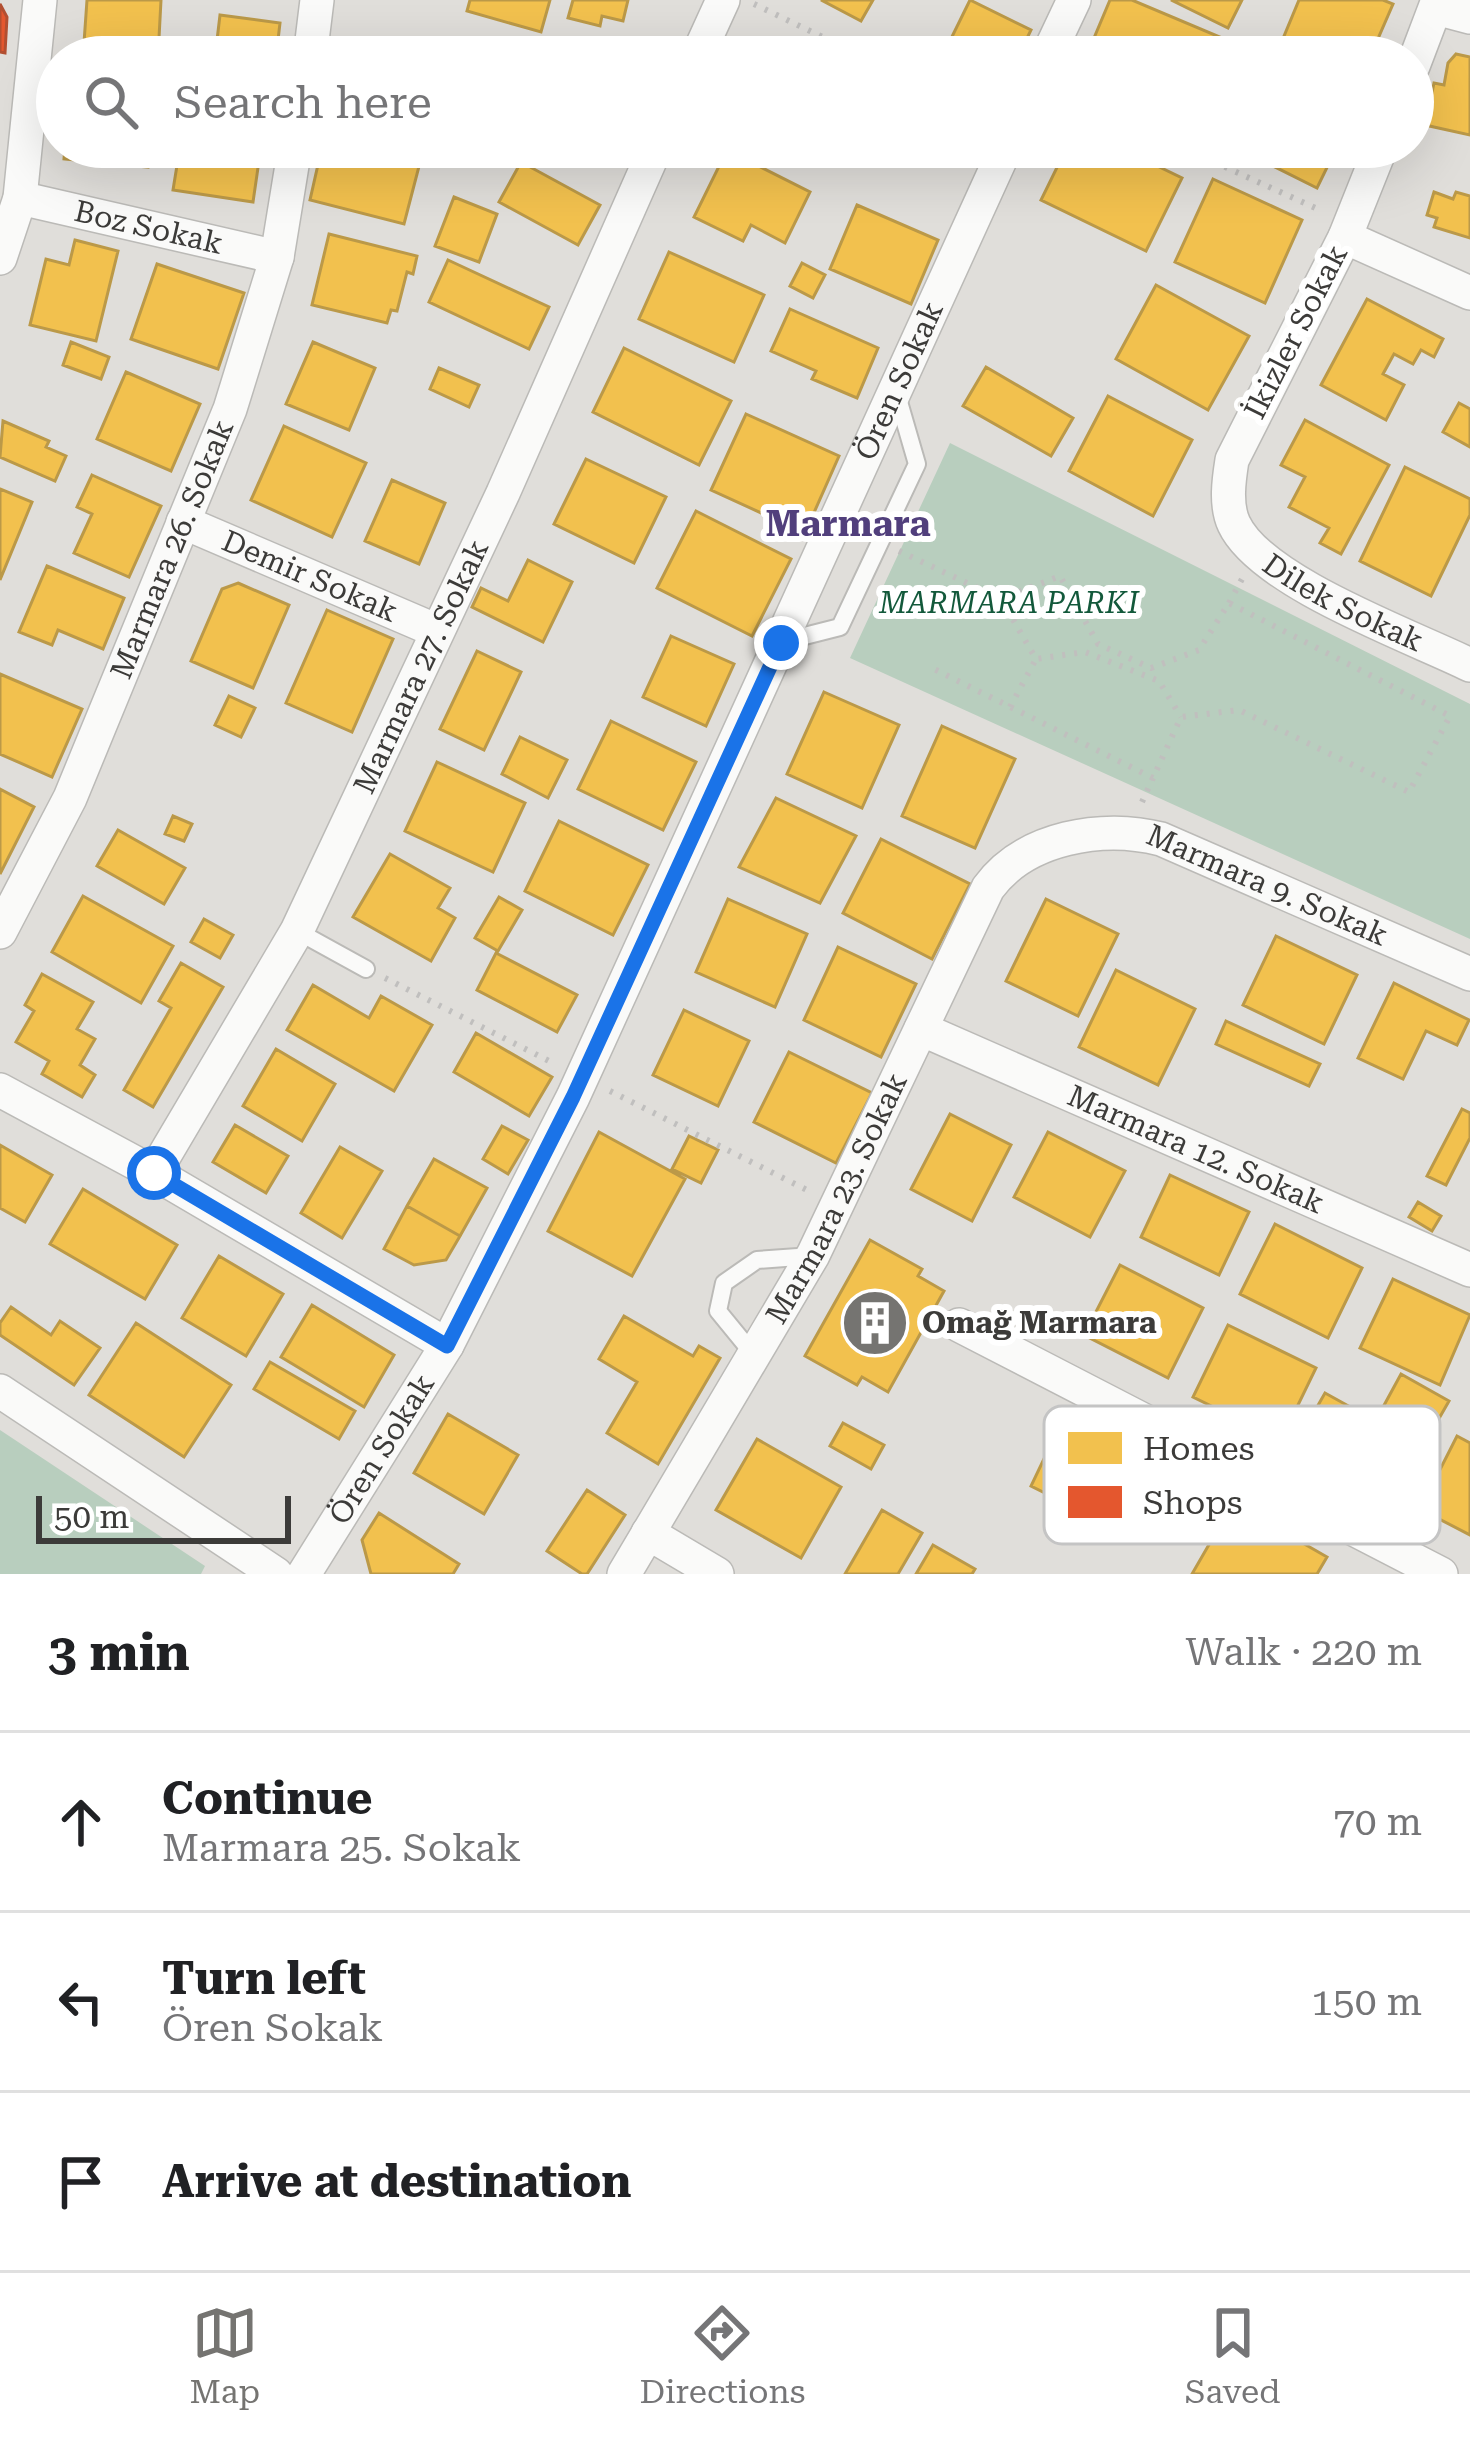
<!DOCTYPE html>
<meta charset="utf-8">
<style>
:root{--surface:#fff;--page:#f6f6f6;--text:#202124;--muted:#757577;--line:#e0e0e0;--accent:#757471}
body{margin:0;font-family:"Roboto Serif",serif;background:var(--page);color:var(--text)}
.scale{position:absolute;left:36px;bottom:30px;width:255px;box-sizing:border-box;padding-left:12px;border:6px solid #3c3b39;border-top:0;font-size:33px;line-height:42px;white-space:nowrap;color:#3c3b39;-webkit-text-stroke:9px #fff;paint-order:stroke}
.stop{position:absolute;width:36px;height:36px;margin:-27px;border:9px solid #1a73e8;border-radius:50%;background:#fff}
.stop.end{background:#1a73e8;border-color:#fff;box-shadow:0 3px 12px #0008}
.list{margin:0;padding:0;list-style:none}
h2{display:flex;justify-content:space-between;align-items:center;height:156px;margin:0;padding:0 48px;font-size:51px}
h2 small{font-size:39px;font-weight:400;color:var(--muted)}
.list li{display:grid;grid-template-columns:78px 1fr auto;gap:36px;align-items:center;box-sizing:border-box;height:180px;padding:0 48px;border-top:3px solid var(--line)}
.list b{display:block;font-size:45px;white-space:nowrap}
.list p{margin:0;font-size:39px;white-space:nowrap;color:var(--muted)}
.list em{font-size:39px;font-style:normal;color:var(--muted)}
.icon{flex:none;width:66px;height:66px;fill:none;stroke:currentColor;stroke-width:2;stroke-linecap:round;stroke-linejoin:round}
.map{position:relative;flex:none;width:1470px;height:1574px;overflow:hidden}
.search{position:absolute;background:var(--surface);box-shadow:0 12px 48px #0002;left:36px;right:36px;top:36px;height:132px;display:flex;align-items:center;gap:30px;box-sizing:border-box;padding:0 42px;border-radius:66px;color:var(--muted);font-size:45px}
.sheet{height:696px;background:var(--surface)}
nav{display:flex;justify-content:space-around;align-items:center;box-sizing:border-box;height:168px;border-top:3px solid var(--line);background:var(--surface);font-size:33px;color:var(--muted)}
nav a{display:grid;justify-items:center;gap:6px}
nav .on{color:var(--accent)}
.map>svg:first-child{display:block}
.green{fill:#b8cebe}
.homes{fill:#f2c14e;stroke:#bb9948;stroke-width:3}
.shops{fill:#e4572e;stroke:#b24f31;stroke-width:3}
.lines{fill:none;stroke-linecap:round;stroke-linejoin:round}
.lane-casing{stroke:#bbbab7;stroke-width:20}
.street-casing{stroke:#bbbab7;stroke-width:36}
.path{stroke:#c0bfbe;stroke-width:6;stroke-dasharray:3 9;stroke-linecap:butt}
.lane{stroke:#fafaf9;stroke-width:16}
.street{stroke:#fafaf9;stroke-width:33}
.route{stroke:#1a73e8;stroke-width:15}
.labels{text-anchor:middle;stroke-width:12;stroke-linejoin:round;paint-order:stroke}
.street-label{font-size:30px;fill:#3c3b39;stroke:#fff}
.park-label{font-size:30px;font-style:italic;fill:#13593b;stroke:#fff}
.poi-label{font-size:30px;font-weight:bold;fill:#3c3b39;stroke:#fff;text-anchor:start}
.quarter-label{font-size:36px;font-weight:bold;fill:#513f7c;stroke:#fff}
.key{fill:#fff;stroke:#c4c4c4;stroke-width:3}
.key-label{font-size:33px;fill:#3c3b39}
</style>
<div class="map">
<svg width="1470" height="1574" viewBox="0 0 1470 1574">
<rect width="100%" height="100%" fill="#e0deda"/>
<!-- green -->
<path class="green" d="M950,443l520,261v235l-620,-281z
M0,1430l205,136 -4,8h-201z"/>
<!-- homes -->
<path class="homes" d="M87,0h74l-3,57h-75z
M470,0h80l-9,32 -74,-21z
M573,0h55l-5,21 -21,-5 -2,10 -32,-8z
M821,0h52l-12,21z
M970,0l61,30 -13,27h-76z
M1110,0h22l95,40 -7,17h-134z
M1171,0h71l-14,28z
M1299,0h84l10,4 -23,53h-50l-38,-16z
M220,15l60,8 -4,34h-61z
M1456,54l14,3v78l-45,-10 9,-42 10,2 4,-22z
M65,147h85l-2,20 -84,-8z
M180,147h81l-8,55 -80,-12z
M322,147h87l14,4 -19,73 -94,-24z
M571,147h48l-9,19z
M777,147h35l-7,13z
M951,147h34l-9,17 -27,-13z
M1067,147h51l64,31 -36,73 -105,-51z
M1235,147h102l-20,41z
M727,150l83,42 -25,51 -34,-18 -8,16 -49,-24z
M521,162l79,43 -22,40 -79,-43z
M1213,179l89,41 -37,83 -90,-41z
M1434,192l19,7 3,-7 14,4v42l-36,-11 3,-9 -10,-3z
M454,197l43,17 -18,48 -44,-16z
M857,205l81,35 -27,64 -81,-35z
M329,234l88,22 -4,18 -6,-2 -10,39 -6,-1 -4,13 -75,-18z
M75,240l43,11 -22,90 -66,-16 16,-66 23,6z
M669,252l95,43 -30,67 -95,-43z
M448,260l101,47 -20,42 -100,-47z
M802,263l23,12 -12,23 -23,-12z
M157,264l87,29 -26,76 -87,-30z
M1156,285l93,51 -41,74 -92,-51z
M1367,299l76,40 -9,18 -13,-7 -8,14 -19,-10 -11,20 21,11 -18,35 -65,-35z
M790,309l88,39 -21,50 -45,-19 4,-8 -45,-20z
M71,342l38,15 -8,22 -38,-14z
M313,342l62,26 -26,62 -63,-26z
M624,348l107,53 -32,64 -106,-53z
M986,367l87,51 -22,38 -88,-50z
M439,368l40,17 -10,22 -39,-18z
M126,372l74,32 -29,67 -74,-32z
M1108,396l84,44 -39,76 -84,-45z
M1459,403l11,6v38l-27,-15z
M746,414l93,42 -34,77 -94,-43z
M1305,420l84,45 -48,89 -21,-11 9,-15 -40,-21 16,-30 -24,-12z
M3,421l46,20 -3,6 20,9 -11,25 -55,-24z
M284,426l82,37 -34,74 -81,-37z
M586,459l80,38 -32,66 -80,-39z
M1405,467l65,32v16l-39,81 -71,-35z
M92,475l69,31 -32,71 -55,-24 18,-39 -15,-7z
M392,480l53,23 -26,61 -54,-23z
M0,489l32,13 -32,78z
M696,511l95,48 -39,77 -95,-48z
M528,560l44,22 -29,60 -71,-35 9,-19 27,13z
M47,566l77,32 -21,51 -45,-19 -6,15 -33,-13z
M238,583l51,22 -36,83 -62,-27 31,-72z
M327,610l66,29 -41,93 -66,-29z
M671,636l63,28 -28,62 -63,-29z
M477,651l44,21 -37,78 -44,-21z
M0,674l82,35 -30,68 -52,-23z
M824,692l75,33 -37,83 -75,-34z
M229,696l26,12 -14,29 -26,-12z
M611,721l85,41 -33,68 -85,-41z
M942,726l73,33 -40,89 -73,-32z
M520,737l47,23 -19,38 -46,-24z
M437,762l88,41 -32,69 -88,-41z
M0,789l34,18 -34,67z
M776,798l80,38 -36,67 -81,-36z
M173,816l19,8 -8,17 -19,-7z
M559,821l89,44 -35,70 -88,-44z
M118,830l67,38 -21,36 -67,-38z
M881,839l89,45 -38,75 -89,-46z
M390,854l60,34 -12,20 17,10 -24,43 -78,-44z
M83,896l90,50 -32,57 -89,-51z
M499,897l23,13 -24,41 -23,-13z
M728,899l79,35 -32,73 -79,-35z
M1046,899l72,35 -40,82 -72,-35z
M204,919l29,16 -13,23 -29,-16z
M1276,936l81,39 -33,69 -81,-39z
M838,947l78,37 -35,73 -77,-37z
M496,953l81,42 -20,37 -80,-42z
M181,963l42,24 -70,120 -29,-17 47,-82 -12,-7z
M1116,970l79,39 -37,76 -79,-38z
M42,974l51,28 -16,27 18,10 -15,26 15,10 -13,22 -40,-23 7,-13 -33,-19 18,-31 -9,-6z
M1394,983l75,37 -12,25 -31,-14 -23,48 -45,-21z
M313,985l56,33 12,-22 51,29 -38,66 -107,-61z
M684,1010l65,31 -31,65 -65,-31z
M1226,1021l94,43 -11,22 -93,-42z
M476,1033l76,44 -23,39 -75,-44z
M276,1049l59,35 -33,57 -59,-35z
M789,1052l83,41 -36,70 -82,-41z
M1462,1109l8,4v25l-24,47 -19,-9z
M950,1114l61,31 -39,76 -61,-32z
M235,1125l53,31 -22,37 -53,-31z
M502,1126l26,14 -20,34 -25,-15z
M599,1132l86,47 -53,97 -84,-45z
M1048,1132l77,39 -35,66 -76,-40z
M689,1136l29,14 -17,33 -29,-14z
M0,1145l52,30 -27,47 -25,-14z
M340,1147l42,24 -40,67 -41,-25z
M434,1159l53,29 -27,48 -53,-30z
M1170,1175l79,37 -30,63 -78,-38z
M83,1189l94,56 -32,54 -95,-55z
M1418,1202l23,14 -9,15 -23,-14z
M407,1206l53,30 -14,24 -32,5 -30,-16z
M1275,1224l87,44 -34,70 -88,-44z
M870,1240l52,29 -4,7 26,15 -56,101 -26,-15 -5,8 -52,-29z
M219,1256l64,38 -37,62 -64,-38z
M1120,1265l83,43 -35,70 -84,-43z
M1393,1279l77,36 -30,70 -80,-37z
M312,1305l82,50 -30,52 -83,-50z
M11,1307l40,28 9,-14 40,27 -26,37 -74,-50v-12z
M624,1316l69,40 6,-10 21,12 -62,106 -51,-31 30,-51 -38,-23z
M136,1323l95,62 -47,72 -95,-62z
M1228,1325l88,43 -35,72 -88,-43z
M270,1362l85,49 -16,28 -85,-50z
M1401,1374l48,27 -20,35 -47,-27z
M1325,1393l85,47 -40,71 -41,-23 7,-12 -44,-25z
M448,1414l70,41 -34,59 -70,-41z
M1062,1421l52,25 -31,66 -52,-26z
M843,1423l41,22 -13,24 -41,-23z
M1457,1436l13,7v92l-50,-26z
M757,1439l84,48 -40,71 -85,-48z
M587,1490l38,25 -38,59h-5l-35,-23z
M1233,1503l94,54 -10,17h-125z
M882,1510l40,23 -24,41h-53z
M379,1513l80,51 -6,10h-82l-9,-34z
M933,1545l42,24 -3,5h-56z"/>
<!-- shops -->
<path class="shops" d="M0,4l7,13 -2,36 -5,-1z"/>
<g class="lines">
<!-- lane casing -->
<g class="lane-casing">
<path id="lane" d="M781,642l59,-15 77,-163 -20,-69
M297,931l69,38
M754,1355l-36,-44 6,-28 33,-23 55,-4"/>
</g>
<!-- street casing -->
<g class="street-casing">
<g id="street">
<path d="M1436,8l34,9"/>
<path d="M310,57l7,-57"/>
<path d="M697,57l26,-57"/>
<path d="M1047,57l27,-57"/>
<path d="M1413,66l25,-66"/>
<path id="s1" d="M1381,147l-36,90 -113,223c-3,19 -7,45 2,64 27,58 177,112 236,141"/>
<path id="s2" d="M20,198l257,59"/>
<path d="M1345,237l125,56"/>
<path d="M0,258l20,-60 20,-198"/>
<path id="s3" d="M183,522l254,109"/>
<path id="s4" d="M0,932l70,-134 160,-389 47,-152 18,-110"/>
<path id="s5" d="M921,1029l549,241"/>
<path d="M0,1090l154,83 293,172"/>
<path id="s6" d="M154,1173l143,-242 206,-438 153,-346"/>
<path d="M959,1325l482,249"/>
<path d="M0,1391l276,183"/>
<path d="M648,1533l69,41"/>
<path id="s7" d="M304,1574l143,-229 126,-248 433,-950"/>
<path id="s8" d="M624,1574l189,-319 175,-367c37,-51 115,-64 173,-49l309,135"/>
</g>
</g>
<!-- path -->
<path class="path" d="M754,4l110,53
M1181,147l139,63
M899,551l102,48 59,-23 38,68 53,24 48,-18 30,-47 221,113 -41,76 -170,-82 -58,7 -28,61 -223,-111
M1001,599l35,60 49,-7 74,29 22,36
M1229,603l13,-24
M1010,707l26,-48
M1142,802l11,-24
M385,978l170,86
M610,1091l197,99"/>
<!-- lane -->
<use href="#lane" class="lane"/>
<!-- street -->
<use href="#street" class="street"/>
</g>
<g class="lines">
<!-- route -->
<path class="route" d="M154,1173l293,173 126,-249 208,-454"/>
</g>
<!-- icons -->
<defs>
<g id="building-disc" transform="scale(3.45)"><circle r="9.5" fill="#757471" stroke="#fff"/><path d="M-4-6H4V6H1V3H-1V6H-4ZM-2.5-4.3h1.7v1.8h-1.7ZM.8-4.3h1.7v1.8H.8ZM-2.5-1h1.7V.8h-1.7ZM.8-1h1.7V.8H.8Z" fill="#fff"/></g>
</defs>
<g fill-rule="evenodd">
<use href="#building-disc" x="875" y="1323"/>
</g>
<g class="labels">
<!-- street labels -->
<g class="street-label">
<text dy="10" stroke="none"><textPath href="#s2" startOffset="132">Boz Sokak</textPath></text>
<text transform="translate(1296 332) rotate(-63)" y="10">İkizler Sokak</text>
<text dy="10" stroke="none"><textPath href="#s7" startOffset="1335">Ören Sokak</textPath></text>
<text dy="10" stroke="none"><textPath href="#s4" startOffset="420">Marmara 26. Sokak</textPath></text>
<text dy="10" stroke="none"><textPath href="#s3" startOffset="138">Demir Sokak</textPath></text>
<text dy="10" stroke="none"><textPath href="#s1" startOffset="549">Dilek Sokak</textPath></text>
<text dy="10" stroke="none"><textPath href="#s6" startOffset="573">Marmara 27. Sokak</textPath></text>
<text dy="10" stroke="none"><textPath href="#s8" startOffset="1083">Marmara 9. Sokak</textPath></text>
<text dy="10" stroke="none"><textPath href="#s5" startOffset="300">Marmara 12. Sokak</textPath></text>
<text dy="10" stroke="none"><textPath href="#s8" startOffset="432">Marmara 23. Sokak</textPath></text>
<text dy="10" stroke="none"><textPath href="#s7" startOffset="147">Ören Sokak</textPath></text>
</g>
<!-- park labels -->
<g class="park-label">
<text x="1009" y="613">MARMARA PARKI</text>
</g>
<!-- poi labels -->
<g class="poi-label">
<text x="922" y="1333">Omağ Marmara</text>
</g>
<!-- quarter labels -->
<g class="quarter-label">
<text x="848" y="536">Marmara</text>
</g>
</g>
<!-- legend -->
<rect x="1044" y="1406" width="396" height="138" rx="18" class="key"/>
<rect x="1068" y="1432" width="54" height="32" fill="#f2c14e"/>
<rect x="1068" y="1486" width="54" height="32" fill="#e4572e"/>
<g class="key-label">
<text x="1143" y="1460">Homes</text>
<text x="1143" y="1514">Shops</text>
</g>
</svg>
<div class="scale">50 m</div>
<div class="stop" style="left:154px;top:1173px"></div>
<div class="stop end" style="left:781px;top:643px"></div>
<div class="search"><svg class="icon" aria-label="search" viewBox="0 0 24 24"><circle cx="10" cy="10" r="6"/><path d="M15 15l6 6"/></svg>Search here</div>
</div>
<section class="sheet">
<h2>3 min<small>Walk · 220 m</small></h2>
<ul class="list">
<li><svg class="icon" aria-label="ahead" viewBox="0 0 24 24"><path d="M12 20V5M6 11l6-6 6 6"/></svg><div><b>Continue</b><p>Marmara 25. Sokak</p></div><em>70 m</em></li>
<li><svg class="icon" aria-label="left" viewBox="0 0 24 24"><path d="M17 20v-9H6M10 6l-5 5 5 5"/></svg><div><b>Turn left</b><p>Ören Sokak</p></div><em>150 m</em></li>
<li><svg class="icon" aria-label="arrive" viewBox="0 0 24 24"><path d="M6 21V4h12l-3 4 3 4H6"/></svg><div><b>Arrive at destination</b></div></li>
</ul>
</section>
<nav>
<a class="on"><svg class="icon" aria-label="map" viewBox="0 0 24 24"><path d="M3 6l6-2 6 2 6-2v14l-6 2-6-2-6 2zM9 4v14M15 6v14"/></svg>Map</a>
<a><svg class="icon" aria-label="directions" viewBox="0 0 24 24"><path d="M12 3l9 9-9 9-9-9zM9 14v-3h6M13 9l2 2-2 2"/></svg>Directions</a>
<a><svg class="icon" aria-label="saved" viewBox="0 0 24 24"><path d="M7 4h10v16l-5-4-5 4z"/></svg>Saved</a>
</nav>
